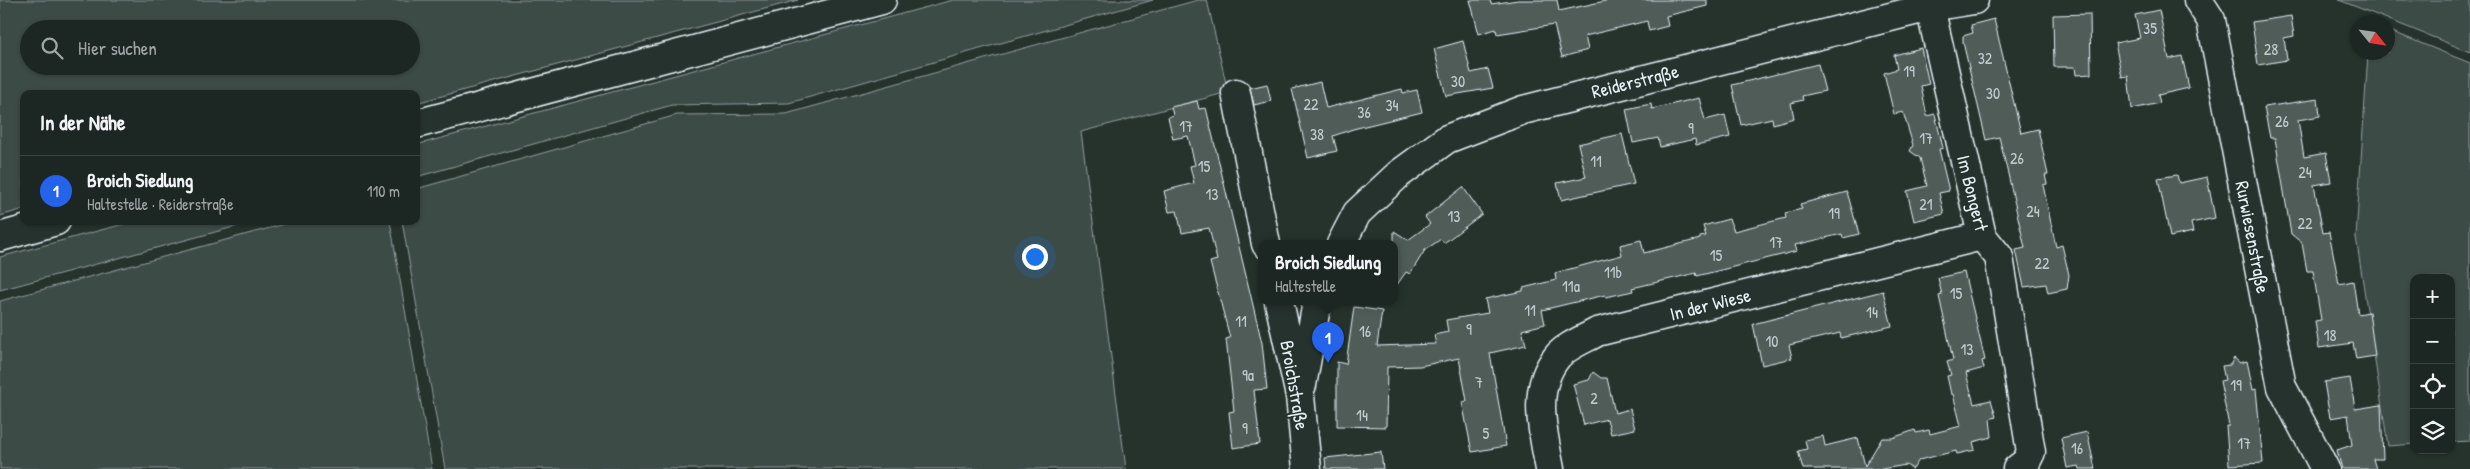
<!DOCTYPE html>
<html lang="de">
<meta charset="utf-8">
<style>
:root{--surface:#1c2622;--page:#252e2a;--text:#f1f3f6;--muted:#a0a5a5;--line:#3a4340;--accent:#2563eb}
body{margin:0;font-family:"Patrick Hand",sans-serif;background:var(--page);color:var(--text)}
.controls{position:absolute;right:15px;bottom:15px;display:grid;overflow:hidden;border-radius:10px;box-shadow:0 1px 4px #0004}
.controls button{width:45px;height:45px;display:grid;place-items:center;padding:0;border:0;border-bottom:1px solid var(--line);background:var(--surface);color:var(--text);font:25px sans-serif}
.compass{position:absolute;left:2350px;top:15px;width:45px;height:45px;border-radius:50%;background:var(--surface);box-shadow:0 1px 4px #0004;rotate:120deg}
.you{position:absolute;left:1034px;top:256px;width:18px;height:18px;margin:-12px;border:4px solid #fff;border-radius:50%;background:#1a73e8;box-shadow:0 0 0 8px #1a73e833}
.badge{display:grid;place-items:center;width:32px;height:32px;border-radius:50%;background:var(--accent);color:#fff;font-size:16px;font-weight:700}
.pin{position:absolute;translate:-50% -41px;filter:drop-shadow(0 1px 2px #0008)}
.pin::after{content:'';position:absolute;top:26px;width:18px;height:15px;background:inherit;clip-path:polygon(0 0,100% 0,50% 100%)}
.popup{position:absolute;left:1258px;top:240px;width:140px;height:65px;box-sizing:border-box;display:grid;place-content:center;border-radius:10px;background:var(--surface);filter:drop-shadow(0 1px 4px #0005);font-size:16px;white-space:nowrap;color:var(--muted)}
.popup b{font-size:19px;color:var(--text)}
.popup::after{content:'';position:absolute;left:50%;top:100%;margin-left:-10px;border:10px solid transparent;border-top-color:var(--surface)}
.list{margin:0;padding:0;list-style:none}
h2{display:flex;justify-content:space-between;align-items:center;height:65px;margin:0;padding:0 20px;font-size:21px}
h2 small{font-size:16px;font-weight:400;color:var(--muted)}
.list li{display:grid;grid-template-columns:32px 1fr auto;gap:15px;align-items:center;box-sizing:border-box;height:70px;padding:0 20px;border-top:1px solid var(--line)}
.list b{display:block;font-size:19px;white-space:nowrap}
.list p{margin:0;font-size:16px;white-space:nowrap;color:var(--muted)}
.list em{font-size:16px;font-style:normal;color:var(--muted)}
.icon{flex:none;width:28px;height:28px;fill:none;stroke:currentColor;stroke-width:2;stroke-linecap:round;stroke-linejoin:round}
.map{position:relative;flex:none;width:2470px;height:469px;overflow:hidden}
.search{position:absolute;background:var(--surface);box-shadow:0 1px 4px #0004;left:20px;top:20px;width:400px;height:55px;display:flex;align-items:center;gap:12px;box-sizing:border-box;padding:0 18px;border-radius:28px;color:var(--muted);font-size:19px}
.panel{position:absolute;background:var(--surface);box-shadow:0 1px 4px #0004;left:20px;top:90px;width:400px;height:135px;border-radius:10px}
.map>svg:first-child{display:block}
.green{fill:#3e4b47;stroke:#939ea0;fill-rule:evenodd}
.building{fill:#505c59;stroke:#e8f1f8}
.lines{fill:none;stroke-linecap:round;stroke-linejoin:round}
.minor-casing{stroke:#e8f1f8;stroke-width:31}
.major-casing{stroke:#e8f1f8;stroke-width:31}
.minor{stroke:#26332d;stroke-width:28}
.major{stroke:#26332d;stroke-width:28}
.labels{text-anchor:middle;stroke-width:4;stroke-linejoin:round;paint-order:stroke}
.number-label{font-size:16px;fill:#c2ccd0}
.street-label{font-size:19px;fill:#e8f1f8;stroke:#26332d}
</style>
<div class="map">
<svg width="2470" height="469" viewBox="0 0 2470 469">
<rect width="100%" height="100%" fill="#26332d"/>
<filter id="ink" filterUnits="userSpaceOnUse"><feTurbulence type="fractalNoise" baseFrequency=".02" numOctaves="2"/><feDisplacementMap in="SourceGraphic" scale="10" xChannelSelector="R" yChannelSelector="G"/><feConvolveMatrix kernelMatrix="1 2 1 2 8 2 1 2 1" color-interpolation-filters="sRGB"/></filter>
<g filter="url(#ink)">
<!-- green -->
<path class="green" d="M0,0h798l-382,103v-9h-392v115l-24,7zM29,29h382v37h-382z
M953,0h200l-364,103 -117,2 -256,72v-32z
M1198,0h9l21,92 -147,40 45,337h-681l-43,-248h14v-32l261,-74 109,-1z
M2339,0h131v52z
M2388,30l82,33v378l-19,1v-164h-37v166l-26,2 -32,-209 12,-184 20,-1z
M135,221h121l-256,69v-33z
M296,221h94l42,248h-432v-168z"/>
<!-- building -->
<path class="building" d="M1470,0h20l1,4 27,-4h39l2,11 51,-11h97v6l-41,10 2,10 -19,5 -2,-10 -62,15 3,14 -26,7 -8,-32 -57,9 -1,-5 -17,5z
M2159,10l10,49 13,-3 7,32 -31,7 2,8 -28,6 -4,-33 -6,1 -7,-34 25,-5 -5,-23z
M2090,14l1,60 -15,1 -1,-8h-21l-1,-52z
M2291,16l3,20 -10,2 3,22 -29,5 -6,-43z
M1994,19l27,114 17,-4 10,46h-3l2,9 -4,1 13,62 6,-2 7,30 -2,14 -19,4 -2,-9 -22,3 -8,-37 9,-2 -17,-74 -9,-37 -13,3 -23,-98v-6l10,-3 -2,-8z
M1463,41l8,32 17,-4 5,19 -47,8 -12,-47z
M1921,48l8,36 -8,2 6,30 8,-2 8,34 -4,1 10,42 -10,2 5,21 -30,7 -7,-30 20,-5 -7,-28 -10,-7 3,-6 -10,-33 -9,2 -10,-41 13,-4 -3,-14z
M1818,64l7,27 -23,5 1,4 -12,3 3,15 -21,6 -1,-6 -31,7 -9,-40z
M1320,82l6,26 76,-19 1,4 14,-3 5,22 -69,17 -20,7 4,15 -29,7 -16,-69z
M1267,84l4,17 -17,4 -4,-17z
M1699,98l6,22 20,-5 5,22 -34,8 -1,-6 -35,8 -2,-9 -25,5 -7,-34 25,-5 1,5z
M2318,99l2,17 -22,4 6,37 22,-4 5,29 -17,3 9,48 6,-1 10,52 14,-3 5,33 11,-2 6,44 -19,3 -3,-16 -34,5 -4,-27 6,-1 -8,-49h-6l-5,-28 -11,-9 -16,-96h-5l-6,-31z
M1197,101l2,8 7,-1 56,235 5,46 -13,1 6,54 -27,4 -4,-36 5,-1 -8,-72 4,-1 -20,-76 7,-2 -8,-32 -27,5 -5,-22 -8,1 -5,-21 30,-8 -4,-17 5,-1 -7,-29 -15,3 -5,-22 5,-2 -2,-8z
M1622,134l12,50 -73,16 -4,-17 29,-6 -8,-33z
M2177,175l2,8 28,-6 8,41 -24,5 2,9 -23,5 -12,-59z
M1463,187l19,27 -38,29 -3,-4 -16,11 -15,24 -4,-2 -12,17v-58l14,9 22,-16 -5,-7z
M1847,192l12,42 -16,4 -1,-4 -47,11 2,6 -100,25 -1,-3 -64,15 1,3 -27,6 -1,-2 -63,15 3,14 -23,6 4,15 -36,8 16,93 -34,6 -10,-50 5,-1 -8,-43 -39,8 -33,1 -1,60 -49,-1v-64l9,2 8,-57 28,4 -5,35 59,-2 -2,-9 14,-3 -2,-12 42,-7 -3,-14 38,-8v-3l33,-8 -1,-7 67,-18 -2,-10 21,-5 3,13 56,-14v-2l6,-1 -3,-10 26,-7 5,12 52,-13 -1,-5 17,-4 -2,-5z
M1964,272l21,88 -3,1 2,7 -18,5 8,31 17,-4 5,17 -6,2 2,18 -19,5 2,8 -18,4 -1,-3 -37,9 -6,9 -7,-4 -24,4h-79l-5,-18 9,-2 -2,-9 18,-4 2,10 33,-8 7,28 17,-28h10l23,-8 1,3 13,-3 1,4 31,-8 -8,-32h-2l-4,-18 4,-1 -4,-13 6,-2 -14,-64 3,-1 -4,-17z
M1883,291l9,35 -51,12 -1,-5 -51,12 3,13 -30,7 -9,-41z
M2234,358l6,5 7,-2 6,29 3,-1 7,74 -34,2 -3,-39h3l-9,-45 5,-1 -3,-14 8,-1z
M1593,372l8,6h6l8,35 15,-4 5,20 -24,5 -4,-15 -23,6 -11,-41 16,-4z
M2350,378l5,31 26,-4 2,54h-10l3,10h-34l-5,-19 15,-5 -4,-30 -18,3 -6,-36z
M2087,432l8,37h-16l-1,-3 -11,2 -6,-30z
M1381,452l2,17h-57l-1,-11z"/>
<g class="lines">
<!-- minor casing -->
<g class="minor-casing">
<path id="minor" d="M2198,0l13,20 71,367 43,82
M1930,7l52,229 17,21 32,195 -5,10 -9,7
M1236,93l30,151
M1341,244l16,-31 42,-39 48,-35 76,-29 407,-103 44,-7
M1279,302l21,94 7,73
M1302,385l15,-83
M1550,469c-7,-37 -19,-80 7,-112 9,-11 28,-18 40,-25l385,-96"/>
</g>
<!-- major casing -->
<g class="major-casing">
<path id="major" d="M416,124l466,-124
M0,237l56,-16"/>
</g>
<!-- minor -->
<use href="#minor" class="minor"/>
<!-- major -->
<use href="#major" class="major"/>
</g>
</g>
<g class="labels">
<!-- number labels -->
<g class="number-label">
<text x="2150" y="34">35</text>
<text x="2271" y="55">28</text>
<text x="1985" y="64">32</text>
<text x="1909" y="77">19</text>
<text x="1458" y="87">30</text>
<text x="1993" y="99">30</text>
<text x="1311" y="110">22</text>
<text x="1392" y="111">34</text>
<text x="1364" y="118">36</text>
<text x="2282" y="127">26</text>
<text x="1186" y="132">17</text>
<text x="1691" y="134">9</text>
<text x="1317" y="140">38</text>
<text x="1926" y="144">17</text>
<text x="2017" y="164">26</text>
<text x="1596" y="167">11</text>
<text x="1204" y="172">15</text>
<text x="2305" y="178">24</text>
<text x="1212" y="200">13</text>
<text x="1926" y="210">21</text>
<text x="2033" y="217">24</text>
<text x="1834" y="219">19</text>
<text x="1454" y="222">13</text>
<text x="2305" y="229">22</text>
<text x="1776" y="248">17</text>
<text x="1716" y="261">15</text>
<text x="2042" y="269">22</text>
<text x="1613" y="278">11b</text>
<text x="1571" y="292">11a</text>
<text x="1956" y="299">15</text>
<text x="1530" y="316">11</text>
<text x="1872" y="318">14</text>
<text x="1241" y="327">11</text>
<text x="1469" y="335">9</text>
<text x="1365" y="337">16</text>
<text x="2330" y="341">18</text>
<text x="1772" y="347">10</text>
<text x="1967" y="355">13</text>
<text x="1248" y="381">9a</text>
<text x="1479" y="388">7</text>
<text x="2236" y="391">19</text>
<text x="1594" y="404">2</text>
<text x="1362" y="421">14</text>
<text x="1245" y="434">9</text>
<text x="1486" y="439">5</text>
<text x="2244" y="449">17</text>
<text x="2077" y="454">16</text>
</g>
<!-- street labels -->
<g class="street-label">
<text transform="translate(1635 81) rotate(-14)" y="7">Reiderstraße</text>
<text transform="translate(1973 193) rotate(76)" y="7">Im Bongert</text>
<text transform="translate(2253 237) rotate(79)" y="7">Rurwiesenstraße</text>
<text transform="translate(1710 304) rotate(-14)" y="7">In der Wiese</text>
<text transform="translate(1295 385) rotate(80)" y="7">Broichstraße</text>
</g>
</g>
</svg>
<div class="controls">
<button>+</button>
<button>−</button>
<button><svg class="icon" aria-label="locate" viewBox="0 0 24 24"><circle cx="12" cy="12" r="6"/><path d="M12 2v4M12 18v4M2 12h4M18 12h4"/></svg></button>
<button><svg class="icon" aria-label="layers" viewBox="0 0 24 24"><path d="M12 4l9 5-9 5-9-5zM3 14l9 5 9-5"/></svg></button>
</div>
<svg class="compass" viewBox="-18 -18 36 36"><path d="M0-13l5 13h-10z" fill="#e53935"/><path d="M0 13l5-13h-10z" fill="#a0a5a5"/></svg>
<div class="you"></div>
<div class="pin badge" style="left:1328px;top:363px">1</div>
<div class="popup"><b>Broich Siedlung</b>Haltestelle</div>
<div class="search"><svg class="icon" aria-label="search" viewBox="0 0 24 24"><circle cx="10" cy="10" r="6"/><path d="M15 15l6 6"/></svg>Hier suchen</div>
<section class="panel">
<h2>In der Nähe<small></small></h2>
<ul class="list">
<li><span class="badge">1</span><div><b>Broich Siedlung</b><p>Haltestelle · Reiderstraße</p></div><em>110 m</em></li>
</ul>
</section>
</div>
